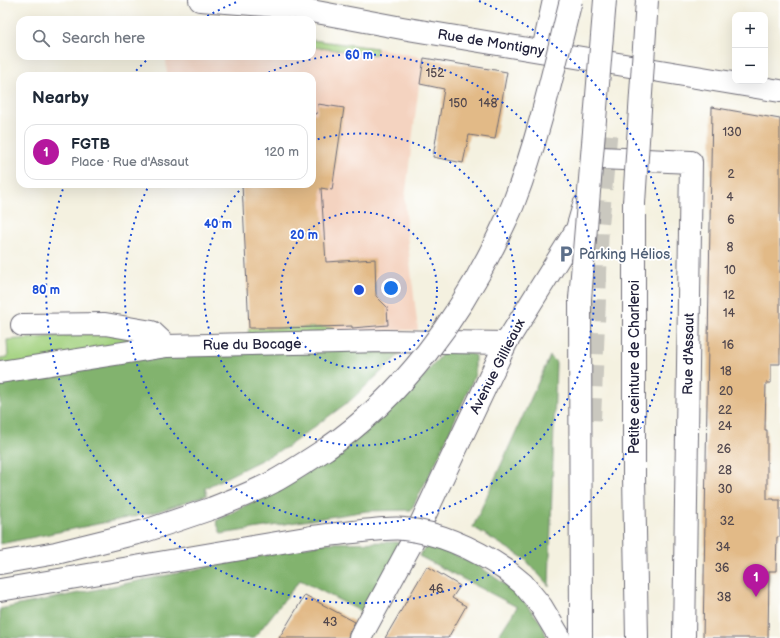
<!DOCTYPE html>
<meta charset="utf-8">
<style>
:root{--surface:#fff;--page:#f6f6f7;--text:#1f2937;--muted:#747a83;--line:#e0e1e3;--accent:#b5179e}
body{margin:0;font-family:"Balsamiq Sans",sans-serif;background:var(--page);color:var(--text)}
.controls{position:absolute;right:12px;top:12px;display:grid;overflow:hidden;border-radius:8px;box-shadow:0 4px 16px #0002}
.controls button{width:36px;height:36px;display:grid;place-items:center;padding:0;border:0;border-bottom:1px solid var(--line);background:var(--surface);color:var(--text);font:20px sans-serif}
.you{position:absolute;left:391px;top:288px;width:14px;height:14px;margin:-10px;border:3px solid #fff;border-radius:50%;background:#1a73e8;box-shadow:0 0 0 6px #1a73e833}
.badge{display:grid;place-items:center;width:26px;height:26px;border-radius:50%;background:var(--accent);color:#fff;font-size:13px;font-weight:700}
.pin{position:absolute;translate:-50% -33px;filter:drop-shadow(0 1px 2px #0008)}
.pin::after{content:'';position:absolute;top:21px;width:14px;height:12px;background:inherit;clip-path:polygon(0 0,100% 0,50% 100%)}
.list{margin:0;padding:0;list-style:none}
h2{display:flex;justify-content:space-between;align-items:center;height:52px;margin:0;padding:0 16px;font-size:17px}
h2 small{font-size:13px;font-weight:400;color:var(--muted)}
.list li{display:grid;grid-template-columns:26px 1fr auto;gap:12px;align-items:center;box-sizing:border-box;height:56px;margin:0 8px 8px;padding:0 8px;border:1px solid var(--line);border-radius:12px}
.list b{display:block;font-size:15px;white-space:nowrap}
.list p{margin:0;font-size:13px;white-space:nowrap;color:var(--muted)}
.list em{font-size:13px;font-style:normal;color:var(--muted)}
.icon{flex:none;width:22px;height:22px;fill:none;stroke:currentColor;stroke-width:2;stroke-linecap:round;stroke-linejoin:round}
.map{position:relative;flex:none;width:780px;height:638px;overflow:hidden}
.search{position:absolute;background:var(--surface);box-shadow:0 4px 16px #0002;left:16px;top:16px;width:300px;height:44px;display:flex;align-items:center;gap:10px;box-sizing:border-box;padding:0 14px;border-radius:12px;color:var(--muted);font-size:15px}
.panel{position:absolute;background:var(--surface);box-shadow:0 4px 16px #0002;left:16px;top:72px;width:300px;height:116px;border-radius:12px}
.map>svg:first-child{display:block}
.built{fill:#f4d3c0}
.green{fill:#a3d17f;stroke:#627a5d}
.forest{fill:#82b36e;stroke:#526a54}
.building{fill:#e2ba87}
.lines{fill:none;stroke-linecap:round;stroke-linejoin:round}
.highway-tunnel{stroke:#cac8bf;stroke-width:22;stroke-dasharray:22 11;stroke-linecap:butt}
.minor-casing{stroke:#6c6a75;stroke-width:24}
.major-casing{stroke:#6c6a75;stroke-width:24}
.highway-casing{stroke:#6c6a75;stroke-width:24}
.minor{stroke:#fff;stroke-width:22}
.major{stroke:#fff;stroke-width:22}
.highway{stroke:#fff;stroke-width:22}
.highway-bridge-casing{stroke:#6c6a75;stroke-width:24;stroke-linecap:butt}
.highway-bridge{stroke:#fff;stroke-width:22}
.ring{fill:none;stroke:#1d4ed8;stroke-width:2;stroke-dasharray:2 4}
.labels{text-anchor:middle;stroke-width:3.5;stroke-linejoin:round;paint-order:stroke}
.number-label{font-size:12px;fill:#52484e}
.street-label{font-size:14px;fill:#22223b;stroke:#fff}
.service-label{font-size:14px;fill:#4e5e75;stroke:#fff;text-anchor:start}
.centre{fill:#1d4ed8;stroke:#fff;stroke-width:2}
.ring-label{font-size:12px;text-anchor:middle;font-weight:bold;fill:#1d4ed8;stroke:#fff;stroke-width:3.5;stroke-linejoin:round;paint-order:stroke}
</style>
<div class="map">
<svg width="780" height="638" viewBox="0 0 780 638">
<rect width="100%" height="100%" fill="#fff"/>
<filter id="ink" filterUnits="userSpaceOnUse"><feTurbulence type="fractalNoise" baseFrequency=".025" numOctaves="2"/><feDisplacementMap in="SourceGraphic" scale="8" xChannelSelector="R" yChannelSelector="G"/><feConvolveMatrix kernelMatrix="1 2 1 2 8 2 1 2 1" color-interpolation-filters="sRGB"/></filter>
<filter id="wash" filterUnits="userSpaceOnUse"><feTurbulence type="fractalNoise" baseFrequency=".012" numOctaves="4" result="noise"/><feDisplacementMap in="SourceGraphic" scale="16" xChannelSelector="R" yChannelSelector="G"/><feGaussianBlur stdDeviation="0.9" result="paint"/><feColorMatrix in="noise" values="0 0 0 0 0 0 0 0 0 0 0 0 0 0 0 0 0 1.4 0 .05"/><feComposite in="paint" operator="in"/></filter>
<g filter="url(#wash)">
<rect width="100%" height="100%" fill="#f4f1e0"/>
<!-- built -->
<path class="built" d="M312,40l65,8 47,10 -5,27 -14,114 3,45 10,86 -82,1 -4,-4 -51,1h-32l63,-144v-108h-145l-1,-20h146z"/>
<!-- green -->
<path class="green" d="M312,40l65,8 -1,7 -64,-8z
M332,327l4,4 -5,1 -83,2 1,-6h32z
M124,331l28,10 -152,30v-13l8,-1 -1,-17z"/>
<!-- forest -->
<path class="forest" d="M406,346l-8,10 -47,44 -64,47 -82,41 2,7 -51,17 -156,32v-169l113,-18z
M447,348l28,7v20l-39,87 -25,48 -44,1 -146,23 -5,-13 87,-46 58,-40 63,-59z
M550,356l6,6 -7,224 -24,-27 -52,-32z
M396,542l7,2 -37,70 -66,-34 -46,58h-254v-29l326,-66z
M425,547l21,4 30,13 41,29 25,31 5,14h-50l20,-31 -98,-51z"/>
<g id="blocks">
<!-- building -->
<path class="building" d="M424,58l83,14 -12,67 -26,-4 -6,28 -30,-6 11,-68 -24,-5z
M318,104l26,4 -12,82 -11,-2 5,74 49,-3 1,37 11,11 1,18 -36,3v-2l-71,2h-32l-7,-144h70v-71l5,1z
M712,107l68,12v245h-9v19h-5l-1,47h2v69h7v1h6v37h-3l-1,34h-7l-1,67h-65z
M427,566l33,20 -8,12 14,8 -18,32h-63z
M305,595l50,27 -6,10 -1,6h-69z"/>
</g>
</g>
<g filter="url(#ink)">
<use href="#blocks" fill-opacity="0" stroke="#6c6a75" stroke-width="1"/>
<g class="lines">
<!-- highway-tunnel -->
<path class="highway-tunnel" d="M590,420l8,-194 9,-99"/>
<!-- minor casing -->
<g class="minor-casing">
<path id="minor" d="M543,50l11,-50
M600,158l91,4 -7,476
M22,325l83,-1 47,8 15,14
M0,372l167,-26 218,-5 121,2
M360,638l52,-96 94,-199 71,-114 7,-24"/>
</g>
<!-- major casing -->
<g class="major-casing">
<path id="major" d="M200,0l90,7 112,21 378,63"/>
</g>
<!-- highway casing -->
<g class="highway-casing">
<path id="highway" d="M634,203v273l3,162
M580,299l1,339
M0,563l56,-10 89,-22 68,-23
M506,570l17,14 18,22 18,30
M0,590l312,-53"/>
</g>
<!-- minor -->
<use href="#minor" class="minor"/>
<!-- major -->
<use href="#major" class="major"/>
<!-- highway -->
<use href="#highway" class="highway"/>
<!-- highway-bridge casing -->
<g class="highway-bridge-casing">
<path id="highway-bridge" d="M634,203l13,-203
M580,299l25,-299
M213,508c20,-8 41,-16 60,-26 18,-10 36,-22 53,-33 76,-52 134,-132 173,-214 5,-11 11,-22 15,-33 25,-65 40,-134 57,-202
M312,537c24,-3 47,-6 71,-8 7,0 14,-1 21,0 38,4 71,20 102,41"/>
</g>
<!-- highway-bridge -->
<use href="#highway-bridge" class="highway-bridge"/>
</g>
</g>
<!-- distance rings -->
<g class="ring">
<circle cx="359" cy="290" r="78"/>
<path d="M312 141A156 156 0 1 1 244 185"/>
<path d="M263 75A235 235 0 1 1 149 185"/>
<path d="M132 75A313 313 0 0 1 150 57M202 19A313 313 0 0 1 239 1M479 1A313 313 0 1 1 64 186"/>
</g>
<!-- icons -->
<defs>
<g id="parking-bare" transform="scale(1.38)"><path d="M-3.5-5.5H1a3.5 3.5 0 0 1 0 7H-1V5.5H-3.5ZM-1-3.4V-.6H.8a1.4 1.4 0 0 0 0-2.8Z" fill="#5c6f8a" stroke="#fff" stroke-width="2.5" paint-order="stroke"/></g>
</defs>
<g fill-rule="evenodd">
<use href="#parking-bare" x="566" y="254"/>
</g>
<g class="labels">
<!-- number labels -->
<g class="number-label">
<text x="435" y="77">152</text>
<text x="458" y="107">150</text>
<text x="488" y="107">148</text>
<text x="732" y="136">130</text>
<text x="731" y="178">2</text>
<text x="730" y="201">4</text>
<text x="731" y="224">6</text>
<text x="730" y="251">8</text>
<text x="730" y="274">10</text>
<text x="729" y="299">12</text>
<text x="729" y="317">14</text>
<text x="728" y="349">16</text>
<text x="726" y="375">18</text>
<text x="726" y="395">20</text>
<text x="725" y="414">22</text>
<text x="725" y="430">24</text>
<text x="724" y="453">26</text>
<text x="725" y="474">28</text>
<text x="725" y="493">30</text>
<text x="727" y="525">32</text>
<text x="723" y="551">34</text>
<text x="722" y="572">36</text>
<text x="436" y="593">46</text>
<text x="724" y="601">38</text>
<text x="330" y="626">43</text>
</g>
<!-- street labels -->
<g class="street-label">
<text transform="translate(491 42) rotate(9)" y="5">Rue de Montigny</text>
<text transform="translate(252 344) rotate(-1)" y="5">Rue du Bocage</text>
<text transform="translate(688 354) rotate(-89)" y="5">Rue d'Assaut</text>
<text transform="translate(497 366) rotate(-63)" y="5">Avenue Gillieaux</text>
<text transform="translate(634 367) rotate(-90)" y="5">Petite ceinture de Charleroi</text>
</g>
<!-- service labels -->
<g class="service-label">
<text x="579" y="259">Parking Hélios</text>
</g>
</g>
<circle cx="359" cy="290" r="6" class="centre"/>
<g class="ring-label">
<text x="359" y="59">60 m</text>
<text x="218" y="228">40 m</text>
<text x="304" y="239">20 m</text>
<text x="46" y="294">80 m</text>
</g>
</svg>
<div class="controls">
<button>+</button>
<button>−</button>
</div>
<div class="you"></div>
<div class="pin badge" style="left:756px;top:597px">1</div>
<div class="search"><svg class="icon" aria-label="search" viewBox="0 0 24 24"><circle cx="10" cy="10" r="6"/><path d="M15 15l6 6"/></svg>Search here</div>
<section class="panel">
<h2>Nearby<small></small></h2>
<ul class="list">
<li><span class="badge">1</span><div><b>FGTB</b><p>Place · Rue d'Assaut</p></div><em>120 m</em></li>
</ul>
</section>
</div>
